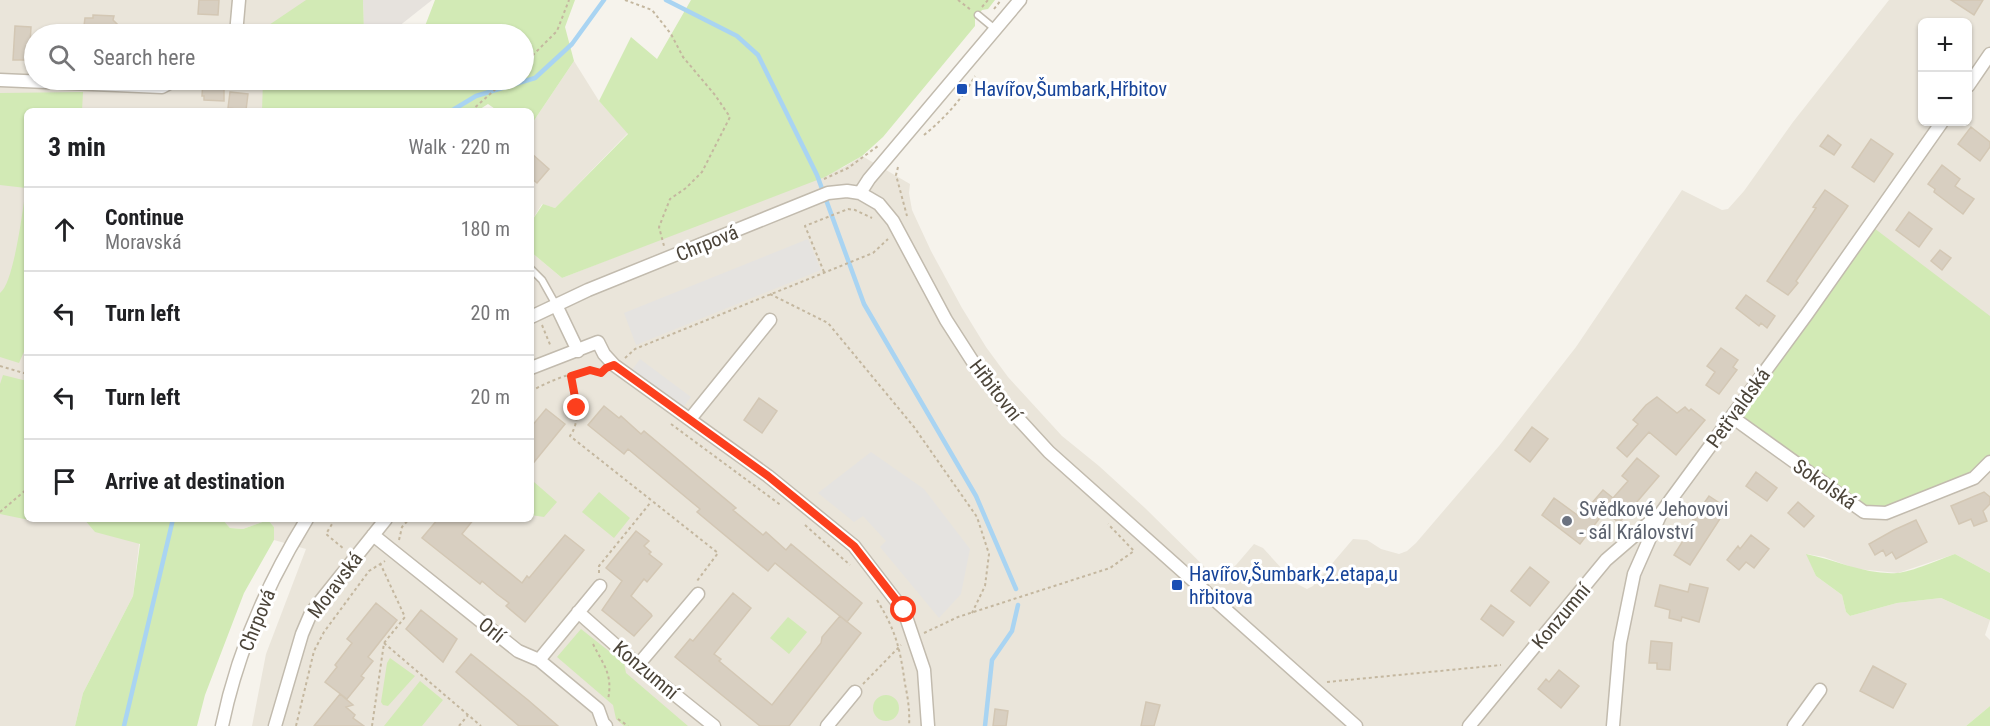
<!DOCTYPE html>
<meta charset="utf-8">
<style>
:root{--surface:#fff;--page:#f6f6f6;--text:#202124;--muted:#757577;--line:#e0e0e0}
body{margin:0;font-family:"Roboto Condensed",sans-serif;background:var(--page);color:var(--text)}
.controls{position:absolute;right:18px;top:18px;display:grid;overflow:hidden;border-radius:9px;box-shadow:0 2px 4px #0004}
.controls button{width:54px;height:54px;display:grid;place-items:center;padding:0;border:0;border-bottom:2px solid var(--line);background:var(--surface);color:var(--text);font:30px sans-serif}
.stop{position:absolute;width:18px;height:18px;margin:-14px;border:4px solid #fc3f1d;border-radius:50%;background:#fff}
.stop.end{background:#fc3f1d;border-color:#fff;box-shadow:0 2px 6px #0008}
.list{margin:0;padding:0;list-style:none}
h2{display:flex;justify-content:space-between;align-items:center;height:78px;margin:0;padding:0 24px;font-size:26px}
h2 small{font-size:20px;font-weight:400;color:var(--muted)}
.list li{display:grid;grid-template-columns:39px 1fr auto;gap:18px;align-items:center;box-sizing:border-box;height:84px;padding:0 24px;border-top:2px solid var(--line)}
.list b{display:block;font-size:22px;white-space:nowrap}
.list p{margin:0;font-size:20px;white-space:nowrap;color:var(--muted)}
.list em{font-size:20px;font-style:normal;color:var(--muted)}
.icon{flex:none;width:33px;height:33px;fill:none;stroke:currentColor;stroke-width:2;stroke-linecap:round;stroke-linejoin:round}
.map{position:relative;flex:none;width:1990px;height:726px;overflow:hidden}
.search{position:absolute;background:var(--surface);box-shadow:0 2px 4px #0004;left:24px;top:24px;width:510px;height:66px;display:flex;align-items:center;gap:15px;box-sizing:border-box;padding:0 21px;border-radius:33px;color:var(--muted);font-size:22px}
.panel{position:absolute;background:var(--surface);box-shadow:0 2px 4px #0004;left:24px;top:108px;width:510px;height:414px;border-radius:9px}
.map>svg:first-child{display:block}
.residential{fill:#eae5da;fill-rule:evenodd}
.industrial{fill:#e6e2dd}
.green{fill:#d2eab5}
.parking{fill:#e5e3e0}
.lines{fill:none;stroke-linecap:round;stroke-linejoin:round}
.stream{stroke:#a9d4f2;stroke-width:4.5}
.building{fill:#d8cfc1;stroke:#d3c7b4;stroke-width:1.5}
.lane-casing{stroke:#c2bbae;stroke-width:9}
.street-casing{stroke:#c2bbae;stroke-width:15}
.path{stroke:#c4b79f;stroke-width:2;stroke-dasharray:3 3;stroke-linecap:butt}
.lane{stroke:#fff;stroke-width:6}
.street{stroke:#fff;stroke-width:12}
.route{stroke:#fc3f1d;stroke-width:8}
.transit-dot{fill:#1a4fb4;stroke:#fff;stroke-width:2}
.worship-dot{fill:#6b7280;stroke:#fff;stroke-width:2}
.labels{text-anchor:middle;stroke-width:6;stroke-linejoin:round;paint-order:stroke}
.transit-label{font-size:20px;fill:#164399;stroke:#fff;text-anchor:start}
.street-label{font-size:20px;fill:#4b4439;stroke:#fff}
.worship-label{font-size:20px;fill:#5b616d;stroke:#fff;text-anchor:start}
</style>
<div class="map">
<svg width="1990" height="726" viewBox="0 0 1990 726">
<rect width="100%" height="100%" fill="#f6f3ec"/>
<!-- residential -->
<path class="residential" d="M0,0h363l1,34h-330v46h329l-29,31h-307v408h115l-9,77 -50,97 -8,33h-75z
M1889,0h101v573l-35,-19 -57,19 -41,-4 -33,-12 -17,-3 9,22 26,19 4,17 4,4 47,-13 44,-5 49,22 -5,15 5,5v66l-24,20h-1714l14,-72 40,-105 -32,-9v-13l-6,-7 -25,9 -13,-1 -8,-9h309v-267l31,26 282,-111 18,-11 48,28 -1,9 3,17 19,41 31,57 24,39 22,30 54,59 37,30 46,42 73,72 18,-15 18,-21 9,4 32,35 12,6 6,-3 40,-47 14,1 14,9 18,5 8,-3 9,-8 83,-97 77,-99 106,-157 40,20 6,-1 16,-18 49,-69zM1922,22h46v100h-46z
M574,61l25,40 29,32 -73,75 -13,-4 -11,18v-97z"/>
<!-- industrial -->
<path class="industrial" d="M363,0h69l-43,34h-25z"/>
<!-- green -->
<path class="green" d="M306,0h57l1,34h-98v-7z
M435,0h140l-10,27 9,34 -43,64v-14h-33l-10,-7 -11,7h-215l1,-31h261v-46h-113l14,-8z
M691,0h304l-7,9 -6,1 -7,9v7l-92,111 -21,19 -37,21 -263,101 -31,-26v-30l12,-18 12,4 73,-74 -29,-33 32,-64 26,22z
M83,92l-1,19h-55v234l-8,18 -19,-6v-64c14,-10 23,-85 26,-105l-26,-3v-92z
M1870,225l120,91v146l-16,16 -88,35 -22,-1 -132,-95z
M3,375l24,6v138h3l-1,1 -29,-6v-130z
M534,482l23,20 -13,15 -13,-2v-30z
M599,492l31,26 -16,20 -32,-26z
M84,519h138l8,9 13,1 25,-9 6,7v13l-30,53 -39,102 -8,31h-122l8,-33 50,-97 7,-52 -45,-12z
M1806,554c30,6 60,21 91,19 15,-1 43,-14 58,-19l35,19v47l-49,-22 -44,5 -47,13 -4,-4 -4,-17 -26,-19z
M788,617l19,15 -18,22 -19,-16z
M581,629l43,34 2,10 62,53h-64l-8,-7 -3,-14 -56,-48z
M390,658l25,18 -27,30 -5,-1 -2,-3 6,-39z
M420,681l23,19 -21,26h-38z
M873 708a13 13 0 1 1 26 0a13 13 0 1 1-26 0Z
M1990,706v20h-24z"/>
<!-- parking -->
<path class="parking" d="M808,239l13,31 -185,75 -12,-32z
M640,359l51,38 -11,14 -51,-37z
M871,452l53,37 46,60 -9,45 -22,24 -59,-71 6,-6 -23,-25 -9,6 -36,-29z"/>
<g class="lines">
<!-- stream -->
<path class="stream" d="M666,0l71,36 21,19 59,120 47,129 112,192 40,93
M451,111l25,-15 59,-18 37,-34 32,-44
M124,726l49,-207
M985,726l7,-66 20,-29 6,-26"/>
</g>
<!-- building -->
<path class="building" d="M199,0h20l-1,15 -20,-1z
M1951,0h32l-9,15z
M93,15l21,1 -1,4 4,4 -4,3 -1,7h-29l2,-16h8z
M15,26l16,1 -2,33h-16z
M203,80h21v21l-20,-1v-4h-2z
M230,92l18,2 -2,16 -18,-2z
M1971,127l19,15v5l-10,14 -22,-17z
M1828,135l13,10 -7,10 -14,-9z
M1871,139l22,15 -19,28 -22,-15z
M531,153l18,16 -12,14 -6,-5z
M1942,165l18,14 -5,7 19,13 -11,15 -29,-22 1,-3 -7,-5z
M1825,190l23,16 -52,75 2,2 -10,12 -21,-14 49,-73 -3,-1z
M1909,212l23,17 -13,18 -23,-17z
M1940,250l11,8 -9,12 -11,-9z
M1746,295l29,21 -8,12 -6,-5 -2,3 -23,-18z
M1721,348l17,12 -5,7 4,3 -18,24 -13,-9 9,-13 -8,-6z
M1657,397l20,16 8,-6 4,4 2,-2 14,11 -29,35 -27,-23 -22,25 -10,-9 21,-24 -5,-4 13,-15z
M759,398l18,13 -15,22 -18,-13z
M604,406l15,12 2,-2 20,18 3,-3 92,77 -3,2 30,25 3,-3 20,18 5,-6 71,59 -15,19 -72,-59 -7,8 -71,-59 3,-3 -72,-60 -4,5 -36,-29z
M546,409l19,15 -34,42v-39z
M1532,427l16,12 -18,23 -15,-12z
M1637,458l22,18 -40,47 -14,-12 -25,33 -38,-29 12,-17 26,19 23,-27 10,8 15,-17 -6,-5z
M1756,472l21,16 -10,13 -21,-15z
M1984,492l6,5v7l-7,7 4,10 -13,5 -3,-7 -12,5 -8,-18z
M1709,496l18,12 -37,57 -16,-10 22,-35 -3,-1z
M1798,502l16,14 -10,11 -16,-14z
M438,519h36l-12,15 60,49 5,-7 2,2 36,-43 19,15 -59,72 -19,-16 3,-3 -12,-9 -15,-13 -2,3 -58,-46z
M1916,520l11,22 -31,17 -4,-7 -6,4 -3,-6 -8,5 -6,-11 25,-14z
M636,531l13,10 -5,5 7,6 -2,2 13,10 -15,18 -3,-3 -13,17 20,18 1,2 -18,20 -32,-26 20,-29 -16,-13z
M1751,535l18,14 -15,19 -8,-6 -7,8 -12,-10 11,-14 2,3z
M1530,567l19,15 -19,24 -19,-15z
M1690,584l18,4 -9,34 -17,-5 -1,4 -12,-3 1,-8 -15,-4 5,-21 28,7z
M733,593l18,15 -37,46 7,5 -2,2 53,44 49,-62 1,-6 18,-21 21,17 -72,93h-29l-85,-69 15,-18 3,2z
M376,603l21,17 -29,37 5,4 -12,15 3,2 -17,21 -22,-17 12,-15 -2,-2 17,-22 -5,-4z
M1491,605l23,17 -11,14 -22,-17z
M421,610l36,29 -14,23 -37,-33z
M1651,641l21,2 -2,27 -13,-1v-6h-8z
M471,654l57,46 30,26h-39l-63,-54z
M1873,666l33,18 -13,24 -33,-17z
M1559,670l20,16 -18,22 -23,-19 8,-10 3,3z
M340,694l13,11 -7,2 9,8 -2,3 11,8h-50z
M1146,702l14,3 -6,21h-13z
M995,709l13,2 -2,15h-13z"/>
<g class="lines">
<!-- lane casing -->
<g class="lane-casing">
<path id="lane" d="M978,15l17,14
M531,269l11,11 14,25"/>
</g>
<!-- street casing -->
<g class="street-casing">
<path id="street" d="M236,34l3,-34
M0,80l162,7 13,-7
M1968,86l22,-32
M860,193l9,-14 151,-179
M556,305l22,46
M531,317l57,-27 240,-97 19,-2 13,2 19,11 14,17 53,99 27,42 29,39 47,51 307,274
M531,368l67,-26 6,12 10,11 154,111 86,70 50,65 20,59 4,56
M1732,417l132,95 22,1 88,-35 16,-16
M690,419l80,-99
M373,535l145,116 21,9 59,49 5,14 3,3
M578,612l60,53 76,61
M539,660l61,-74
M638,665l60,-71
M222,726c15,-73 46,-144 85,-207
M275,726l27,-92 9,-21 75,-94
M827,726l28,-34
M1469,726l137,-166 51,-44
M1613,726l7,-83 14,-69 27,-61 146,-199 135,-192
M1794,726l26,-36"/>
</g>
<!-- path -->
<path class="path" d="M625,0l27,10 19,24 12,23 32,38 15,22 -28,55 -16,16 -16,11 -11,28 5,19
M958,0l13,10
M982,7l6,-7
M994,9l7,-9
M524,64l33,-33 12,-31
M471,111l35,-31
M924,135c20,-16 38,-36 51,-59
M898,167l-2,8 11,41
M824,179l24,-11 30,-22
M824,272l-19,-46 43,-17 7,1 17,8
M770,294l58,29 86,104 63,90 12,37 -4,32 -13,27
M542,325l9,22
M625,358l10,-9 238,-96 15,-14
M0,366l27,8
M571,376c5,19 11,43 -1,60l148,117 -21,28
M531,391c17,-9 55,-27 72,-17
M671,424l111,82
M0,512l27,-23
M335,519l-9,15 18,15
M805,525l45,40
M399,540l3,-13 7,-8
M599,573v-7l52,-64
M877,600c19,31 23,48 28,84 3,14 5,28 4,42
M924,633l34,-16 152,-49 24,-17 -26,-27
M384,643l97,83
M593,644c11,22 20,30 15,56
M1327,682l174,-17
M863,684l38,-39
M618,719l10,7
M296,726l18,-75 10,-19 45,-61 16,-10
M372,726l12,-83 21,-26 -25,-54
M459,726l9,-11"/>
<!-- lane -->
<use href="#lane" class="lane"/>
<!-- street -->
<use href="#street" class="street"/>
</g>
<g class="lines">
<!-- route -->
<path class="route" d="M577,408l-6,-32 19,-6 11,3 5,-5 8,-3 154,111 86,70 50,64"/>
</g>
<!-- markers -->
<g class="transit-dot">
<rect x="956" y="83" width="12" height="12" rx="3"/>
<rect x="1171" y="579" width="12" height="12" rx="3"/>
</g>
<circle class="worship-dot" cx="1567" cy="521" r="6"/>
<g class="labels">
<!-- transit labels -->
<g class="transit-label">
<text x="974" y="96">Havířov,Šumbark,Hřbitov</text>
<text x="1189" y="581">Havířov,Šumbark,2.etapa,u<tspan x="1189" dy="23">hřbitova</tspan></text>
</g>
<!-- street labels -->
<g class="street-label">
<text transform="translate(707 243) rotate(-22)" y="7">Chrpová</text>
<text transform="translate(996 390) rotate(52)" y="7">Hřbitovní</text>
<text transform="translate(1738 408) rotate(-54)" y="7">Petřvaldská</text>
<text transform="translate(1825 484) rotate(35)" y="7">Sokolská</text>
<text transform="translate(335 585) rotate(-53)" y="7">Moravská</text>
<text transform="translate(1561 616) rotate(-50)" y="7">Konzumní</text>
<text transform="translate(257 620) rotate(-68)" y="7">Chrpová</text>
<text transform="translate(492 630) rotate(39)" y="7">Orlí</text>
<text transform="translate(646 670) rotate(40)" y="7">Konzumní</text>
</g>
<!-- worship labels -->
<g class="worship-label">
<text x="1579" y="516">Svědkové Jehovovi<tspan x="1579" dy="23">- sál Království</tspan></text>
</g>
</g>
</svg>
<div class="controls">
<button>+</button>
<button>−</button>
</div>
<div class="stop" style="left:904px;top:610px"></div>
<div class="stop end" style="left:577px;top:408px"></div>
<div class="search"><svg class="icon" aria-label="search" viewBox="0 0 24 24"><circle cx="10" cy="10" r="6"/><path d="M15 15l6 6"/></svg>Search here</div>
<section class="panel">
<h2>3 min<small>Walk · 220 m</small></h2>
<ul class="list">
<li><svg class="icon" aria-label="ahead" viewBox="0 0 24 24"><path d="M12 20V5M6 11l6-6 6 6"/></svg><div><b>Continue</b><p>Moravská</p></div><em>180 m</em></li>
<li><svg class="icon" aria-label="left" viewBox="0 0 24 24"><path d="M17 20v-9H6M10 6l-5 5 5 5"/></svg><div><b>Turn left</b></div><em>20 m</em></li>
<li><svg class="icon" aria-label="left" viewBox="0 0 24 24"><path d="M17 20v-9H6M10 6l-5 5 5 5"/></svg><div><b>Turn left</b></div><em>20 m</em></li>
<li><svg class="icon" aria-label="arrive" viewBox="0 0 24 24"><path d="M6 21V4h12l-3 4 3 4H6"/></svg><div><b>Arrive at destination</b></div></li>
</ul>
</section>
</div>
